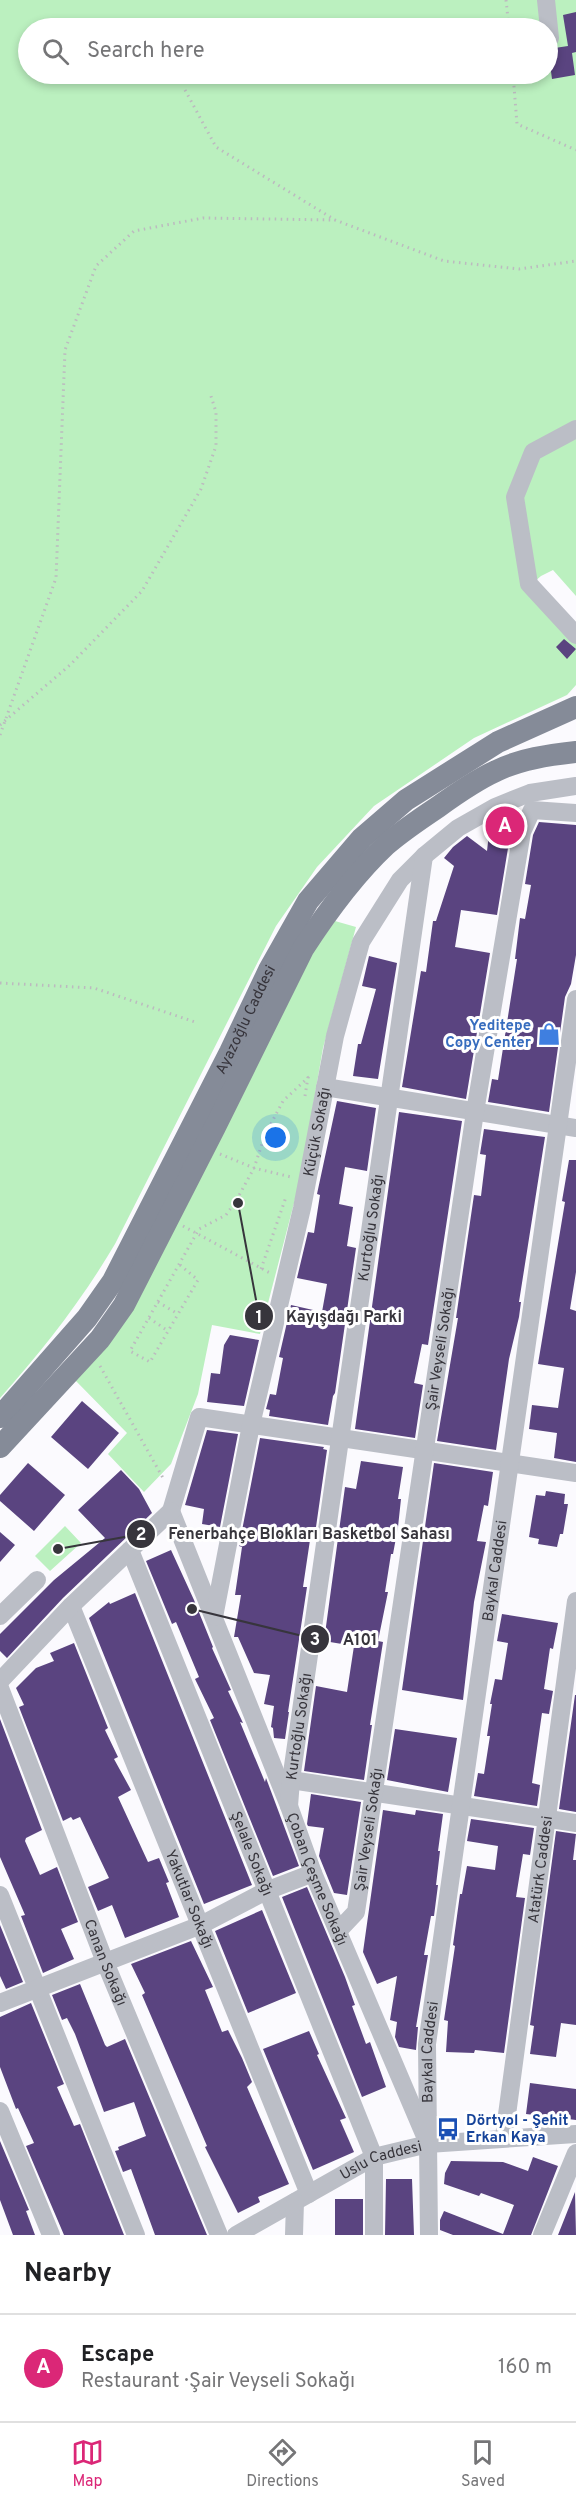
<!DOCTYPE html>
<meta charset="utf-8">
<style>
:root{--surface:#fff;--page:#f6f6f6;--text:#202124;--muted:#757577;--line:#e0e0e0;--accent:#db2777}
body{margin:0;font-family:Overpass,sans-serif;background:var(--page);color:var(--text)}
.you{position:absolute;left:276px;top:1138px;width:21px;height:21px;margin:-15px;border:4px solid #fff;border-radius:50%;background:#1a73e8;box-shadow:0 0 0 9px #1a73e833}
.badge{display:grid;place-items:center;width:39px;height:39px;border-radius:50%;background:var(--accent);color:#fff;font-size:20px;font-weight:700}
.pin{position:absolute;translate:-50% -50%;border:3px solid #fff;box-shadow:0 2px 6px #0006}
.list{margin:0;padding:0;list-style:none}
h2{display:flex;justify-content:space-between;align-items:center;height:78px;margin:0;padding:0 24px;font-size:26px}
h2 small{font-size:20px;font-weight:400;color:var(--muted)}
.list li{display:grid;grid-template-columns:39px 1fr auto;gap:18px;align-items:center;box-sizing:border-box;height:108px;padding:0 24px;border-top:2px solid var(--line)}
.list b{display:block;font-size:22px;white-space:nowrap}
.list p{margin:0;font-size:20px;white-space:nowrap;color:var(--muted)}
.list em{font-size:20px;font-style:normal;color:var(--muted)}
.icon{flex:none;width:33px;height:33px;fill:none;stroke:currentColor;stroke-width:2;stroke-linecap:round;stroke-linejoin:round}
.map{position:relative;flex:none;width:576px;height:2235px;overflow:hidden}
.search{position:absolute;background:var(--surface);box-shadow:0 3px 9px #0003;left:18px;right:18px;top:18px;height:66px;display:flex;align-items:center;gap:15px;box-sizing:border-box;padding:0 21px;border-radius:33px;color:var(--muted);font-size:22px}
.sheet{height:186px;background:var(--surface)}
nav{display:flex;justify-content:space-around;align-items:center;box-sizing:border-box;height:84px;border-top:2px solid var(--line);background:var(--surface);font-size:16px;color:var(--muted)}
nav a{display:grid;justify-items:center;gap:3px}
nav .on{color:var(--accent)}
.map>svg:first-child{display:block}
.green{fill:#bbf0bf;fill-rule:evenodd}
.building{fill:#5a4480}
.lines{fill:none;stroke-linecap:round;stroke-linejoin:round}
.path{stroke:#bcbabf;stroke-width:3;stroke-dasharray:1.5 4.5;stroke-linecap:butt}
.minor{stroke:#bbbec6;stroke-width:18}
.major{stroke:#858b98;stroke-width:22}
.labels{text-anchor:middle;stroke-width:6;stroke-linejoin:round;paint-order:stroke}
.street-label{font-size:15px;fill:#37353c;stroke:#fff}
.shop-label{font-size:15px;font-weight:bold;fill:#366cbe;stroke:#fff;text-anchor:end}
.transit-label{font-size:15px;font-weight:bold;fill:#164399;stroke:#fff;text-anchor:start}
.leader{fill:none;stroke:#37353c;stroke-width:2}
.callout-dot{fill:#37353c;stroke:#fff;stroke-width:2}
.mark-label{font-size:18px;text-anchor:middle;font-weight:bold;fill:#fff}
.callout-label{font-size:16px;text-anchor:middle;font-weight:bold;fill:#37353c;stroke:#fff;stroke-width:6;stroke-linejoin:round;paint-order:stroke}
</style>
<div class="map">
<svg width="576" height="2235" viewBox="0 0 576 2235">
<rect width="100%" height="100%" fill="#fbfafe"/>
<!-- green -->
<path class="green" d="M0,0h576v596l-23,-26 -12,6 -14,12 49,50v47l-9,10 -93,43 -100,68 -57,61 -41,59 -161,318c-33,56 -72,106 -115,154zM28,28h520v46h-520z
M335,921l21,6 -33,121 -23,132 -40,154 -48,-9 -14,69 -27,70 -27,28 -36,-38 19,-21 -52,-53 226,-411z
M65,1526l16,17 -31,28 -15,-15z"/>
<!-- building -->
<path class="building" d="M576,12v40l-4,1 3,22 -23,4 -4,-30 20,-3 -5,-31z
M564,639l12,10 -9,10 -11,-12z
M500,817l16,2 -5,11 -14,85 -36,-5 -6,37 35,6 -24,146 -64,-12 19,-116 5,1 7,-51h3l18,-55 -10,-8 9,-11 14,-11 20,15 3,-26z
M539,822l37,3v130l-5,29 -6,13 -16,115 -61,-10 4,-23 6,1 19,-121h-2l5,-41 5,1 6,-34 -6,-1 8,-49z
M369,956l28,7 -19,116 -25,-3 5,-32h3l15,-55 -14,-3z
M337,1101l39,7 -9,63 -22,-4 -6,37 14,3 -6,39 9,2 -21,145 -2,3 -5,29 -59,-9 1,-6 -4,-1 4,-15 6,1 7,-37 -4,-1 12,-52 31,7 5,-28 -30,-6 11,-46 6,1 6,-38 -3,-1z
M399,1112l63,9 -34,224 -6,-1 -8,39 9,2 -8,53 -60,-9z
M484,1129l61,8 -26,165h2l-2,15 -10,42 -13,91 -59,-9 21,-123h-2l18,-123 7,1 5,-41 -6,-1z
M569,1160h7v112l-6,37 6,2v151l-22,-4 3,-25 -28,-4 3,-24 26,3 6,-40 -26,-4 27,-162 -3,-1z
M230,1335l29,5 -15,66 -37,-4 4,-29 9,1 4,-29z
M82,1401l37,32 -31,36 -37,-32z
M207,1430l31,4 -18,93 -18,-3 2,-15 -19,-4z
M260,1438l64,9 -1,2 4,1 -13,91 -4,-1 -7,47h4l-19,125h1l-4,27 -11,-1 -1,-10 -2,-1 3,-21 -10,-2 6,-29 -16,-2 -16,-36h-4l7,-42h-6l7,-48 -3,-1z
M361,1461l42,6 -5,32h3l-3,28 -5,27h-2l-6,38h3l-10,49 5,1 -13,83h2l-8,55 -60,-9 12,-85 31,6 7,-46 -30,-5 21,-154 11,2z
M28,1463l37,32 -31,36 -34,-30v-6z
M434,1463l59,9 -5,34 -4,-1 -7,36 9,1 -12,60 -11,98 -61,-10z
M121,1470l18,19 13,24 -89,85 -56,60 -7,-7v-17l54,-54 51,-42 -27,-28z
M546,1491l19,3 -1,10h4l-5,30h-3l-3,13 -19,-3 1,-5 -10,-2 7,-42 9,1z
M0,1532l15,13 -15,17z
M171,1550l23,50 19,47 -1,1 19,42 -3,1 15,32 -3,-1 25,60 1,-4 33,88 -26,10 -63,-156 4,-2 -19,-39 4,-2 -23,-55 -4,2 -26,-63z
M135,1593l117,292 -48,19 -115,-286 20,-16 1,2z
M502,1614l56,9 -5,26 -3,-1 -6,41 9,2 -4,23 -7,-1 -10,70 8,2 -3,21 -63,-10 4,-23 6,1 6,-38h-3l5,-32h-2l5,-25 7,1 6,-37 -11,-2z
M74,1643l34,85 -3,2 13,27 -4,2 17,31 -13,7 30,65 11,-4 10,24 -3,1 13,34 -54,21 -13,-33 -14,6 -10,-24 21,-9 -29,-61 -7,3 -2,-3 -8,4 -44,-114 5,-2 -8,-17 20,-20 18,-7 -4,-8z
M575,1695h1v117l-17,-3z
M0,1719l42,111 -16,8 -1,3 15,34 17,-8 21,55 -17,7 13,30 -31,14 -22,-57 4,-1 -25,-58z
M395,1729l62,9 -9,54 -61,-12z
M311,1794l50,8 -14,93 -13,-2 -15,-37 5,-28 -16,-2 -1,-2z
M383,1810l32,5 1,-5 27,4 -5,37h2l-4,34h2l-4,31h-3l-7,39h4l-12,72h2l-2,23 -17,-3 -4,-10 2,-15 -7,-2 7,-44 -20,8 -14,-32z
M471,1819l63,9 -4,27 -7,-1 -7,43 9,1 -21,155 -29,-3 -1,3 -28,-1 2,-31 -4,-1 11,-74 -2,-1 7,-51h2l5,-28 28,4 3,-24 -31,-5z
M556,1831l20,3 -3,26h3v165l-15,-2 -5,34 -26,-3 4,-28 -4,-1z
M307,1887l38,90 10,28 -3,1 14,38 4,-2 16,45 -24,10 -80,-200z
M262,1910l34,83 -48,20 -33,-82z
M0,1925l23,57 -17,7 -6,-13z
M191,1941l22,46 -8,3 17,42 6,-2 14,28 10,24 -5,5 42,97 -31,13 2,5 -22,11 -33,-66 2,-1 -65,-151 3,-2 -14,-29z
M80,1984l25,61 2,2 18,-8 82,196h-52l-24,-66 -8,3 -8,-21 4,-1 -1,-3 28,-11 -12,-34 -30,10 -29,-78 -8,-16 -5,2 -10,-25z
M31,2003l33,81 -7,3 17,39 6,-2 44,111h-60l-38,-89 8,-3 -16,-35 -2,1 -16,-42v-50z
M309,2031l10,23 -2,1 29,63 -6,2 14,32 -41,18 -50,-121z
M530,2083l46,6v31l-50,-6z
M0,2141l29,69 -3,1 9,24h-22l-13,-35z
M533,2157l25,9 -27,69h-78l-13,-5v-10l4,-9 59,23 11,-29 -33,-12 -2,3 -35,-12 1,-11 6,-12 52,1 25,9z
M386,2179h26l2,56h-29z
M575,2192l1,43h-18z
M335,2199h28v36h-28z"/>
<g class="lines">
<!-- path -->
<path class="path" d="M506,0l3,28
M513,74l4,50 59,26
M185,90l31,57 119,73 109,41 75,8 57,-8
M0,725l70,-60 72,-74 59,-102 15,-43v-34l-6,-19
M0,735l56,-157 9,-228 31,-84 38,-35 69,-13 132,2
M0,983l94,5 101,34
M305,1096l3,-19
M220,1154l34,14 37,9
M183,1226l87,47
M180,1265l18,15 -48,82 -20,-11 69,-122 27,-14 10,-14 18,-33 11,-33 18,-34 29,-27
M261,1269l25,-72
M158,1302l20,12
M149,1318l19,13
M100,1366l63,112"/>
<!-- minor -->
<g class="minor">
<path d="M546,0l4,38"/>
<path d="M576,429l-43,23 -18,45 14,87 47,51"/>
<path d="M325,1087l251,41"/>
<path id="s1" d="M171,1511l118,295 24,67 111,261"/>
<path d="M171,1511l28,-94 377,56"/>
<path id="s2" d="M130,1550l244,607v78"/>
<path id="s3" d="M71,1606l238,588"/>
<path d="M0,1616l37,-36"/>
<path id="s4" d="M214,1617l37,-192 51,-217 33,-172 26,-94 39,-62 24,-24 34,-28 37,-21 35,-14 46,-7"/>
<path d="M0,1681l71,-75 100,-95"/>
<path id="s5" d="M0,1688l105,274 114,273"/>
<path d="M291,1780l285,43"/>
<path id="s6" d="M289,1806l2,-26 133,-924"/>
<path d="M0,1895l136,340"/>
<path id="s7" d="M339,1930l17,-18 119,-800 47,-280 10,-22 44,3"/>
<path d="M0,2003l201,-78 65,-34 47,-18"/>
<path d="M0,2111l51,124"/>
<path id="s8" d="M504,2137l72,-536"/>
<path id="s9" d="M236,2235l138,-78 54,-13 148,-10"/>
<path d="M294,2235l1,-33"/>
<path id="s10" d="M429,2235l-2,-191 149,-1045"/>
<path d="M542,2235l34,-82"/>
</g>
<!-- major -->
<g class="major">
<path id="s11" d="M0,1417l87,-99 26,-37 117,-229 39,-82 39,-69 54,-63 44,-38 92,-58 78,-35"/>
<path d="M0,1447l100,-108 24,-34 91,-178 88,-178c24,-37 51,-74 83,-104 16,-14 34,-26 52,-38 18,-13 38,-27 58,-36 24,-12 53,-16 80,-19"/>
</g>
</g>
<!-- icons -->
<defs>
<g id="shop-bare" transform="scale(1.8)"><path d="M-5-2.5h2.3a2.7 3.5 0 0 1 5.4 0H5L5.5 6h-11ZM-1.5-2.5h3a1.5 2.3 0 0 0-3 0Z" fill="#3f7fe0" stroke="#fff" stroke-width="2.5" paint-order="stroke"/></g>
<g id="bus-bare" transform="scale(1.8)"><path d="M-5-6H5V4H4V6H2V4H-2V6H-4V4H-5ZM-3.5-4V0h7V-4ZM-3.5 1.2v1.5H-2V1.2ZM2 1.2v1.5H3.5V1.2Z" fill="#1a4fb4" stroke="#fff" stroke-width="2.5" paint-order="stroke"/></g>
</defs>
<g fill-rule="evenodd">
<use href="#shop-bare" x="549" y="1034"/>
<use href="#bus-bare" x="448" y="2129"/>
</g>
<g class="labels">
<!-- street labels -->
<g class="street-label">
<text dy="5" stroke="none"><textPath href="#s11" startOffset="470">Ayazoğlu Caddesi</textPath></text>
<text dy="5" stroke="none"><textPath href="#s4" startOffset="496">Küçük Sokağı</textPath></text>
<text dy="5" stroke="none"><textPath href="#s6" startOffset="584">Kurtoğlu Sokağı</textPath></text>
<text dy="5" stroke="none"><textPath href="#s7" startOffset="594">Şair Veyseli Sokağı</textPath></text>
<text dy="5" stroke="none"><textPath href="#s10" startOffset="669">Baykal Caddesi</textPath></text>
<text dy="5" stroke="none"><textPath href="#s6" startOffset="80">Kurtoğlu Sokağı</textPath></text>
<text dy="5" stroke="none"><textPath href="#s7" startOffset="108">Şair Veyseli Sokağı</textPath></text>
<text dy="5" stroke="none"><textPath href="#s2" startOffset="327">Şelale Sokağı</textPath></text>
<text dy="5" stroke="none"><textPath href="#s8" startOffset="270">Atatürk Caddesi</textPath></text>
<text dy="5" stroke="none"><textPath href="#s1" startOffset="396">Çoban Çeşme Sokağı</textPath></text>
<text dy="5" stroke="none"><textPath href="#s3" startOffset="316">Yakutlar Sokağı</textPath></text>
<text dy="5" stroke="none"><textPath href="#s5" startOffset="294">Canan Sokağı</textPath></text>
<text dy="5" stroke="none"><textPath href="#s10" startOffset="183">Baykal Caddesi</textPath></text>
<text dy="5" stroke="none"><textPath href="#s9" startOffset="164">Uslu Caddesi</textPath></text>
</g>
<!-- shop labels -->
<g class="shop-label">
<text x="531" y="1030">Yeditepe<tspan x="531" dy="17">Copy Center</tspan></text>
</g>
<!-- transit labels -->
<g class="transit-label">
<text x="466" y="2125">Dörtyol - Şehit<tspan x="466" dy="17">Erkan Kaya</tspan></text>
</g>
</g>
<!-- callouts -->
<path class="leader" d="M238 1203L259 1316M58 1549L141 1534M192 1609L315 1639"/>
<g class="callout-dot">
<circle cx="238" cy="1203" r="6"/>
<circle cx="58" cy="1549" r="6"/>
<circle cx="192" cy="1609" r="6"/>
<circle cx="259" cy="1316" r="15"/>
<circle cx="141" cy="1534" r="15"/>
<circle cx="315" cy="1639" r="15"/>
</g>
<g class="mark-label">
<text x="259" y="1323">1</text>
<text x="141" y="1540">2</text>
<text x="315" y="1645">3</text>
</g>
<g class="callout-label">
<text x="344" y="1322">Kayışdağı Parki</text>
<text x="309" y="1539">Fenerbahçe Blokları Basketbol Sahası</text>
<text x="360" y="1645">A101</text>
</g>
</svg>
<div class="you"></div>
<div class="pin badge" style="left:505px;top:826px">A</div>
<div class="search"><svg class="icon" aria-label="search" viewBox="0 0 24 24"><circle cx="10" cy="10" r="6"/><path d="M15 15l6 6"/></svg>Search here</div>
</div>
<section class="sheet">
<h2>Nearby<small></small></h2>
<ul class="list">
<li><span class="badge">A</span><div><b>Escape</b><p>Restaurant · Şair Veyseli Sokağı</p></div><em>160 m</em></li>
</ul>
</section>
<nav>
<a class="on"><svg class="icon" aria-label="map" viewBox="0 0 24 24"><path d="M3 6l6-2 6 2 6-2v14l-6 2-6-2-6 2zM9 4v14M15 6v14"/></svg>Map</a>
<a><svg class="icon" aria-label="directions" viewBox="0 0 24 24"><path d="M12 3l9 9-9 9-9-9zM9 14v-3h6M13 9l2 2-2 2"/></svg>Directions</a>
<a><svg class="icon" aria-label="saved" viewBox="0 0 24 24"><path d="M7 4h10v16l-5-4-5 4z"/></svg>Saved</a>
</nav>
